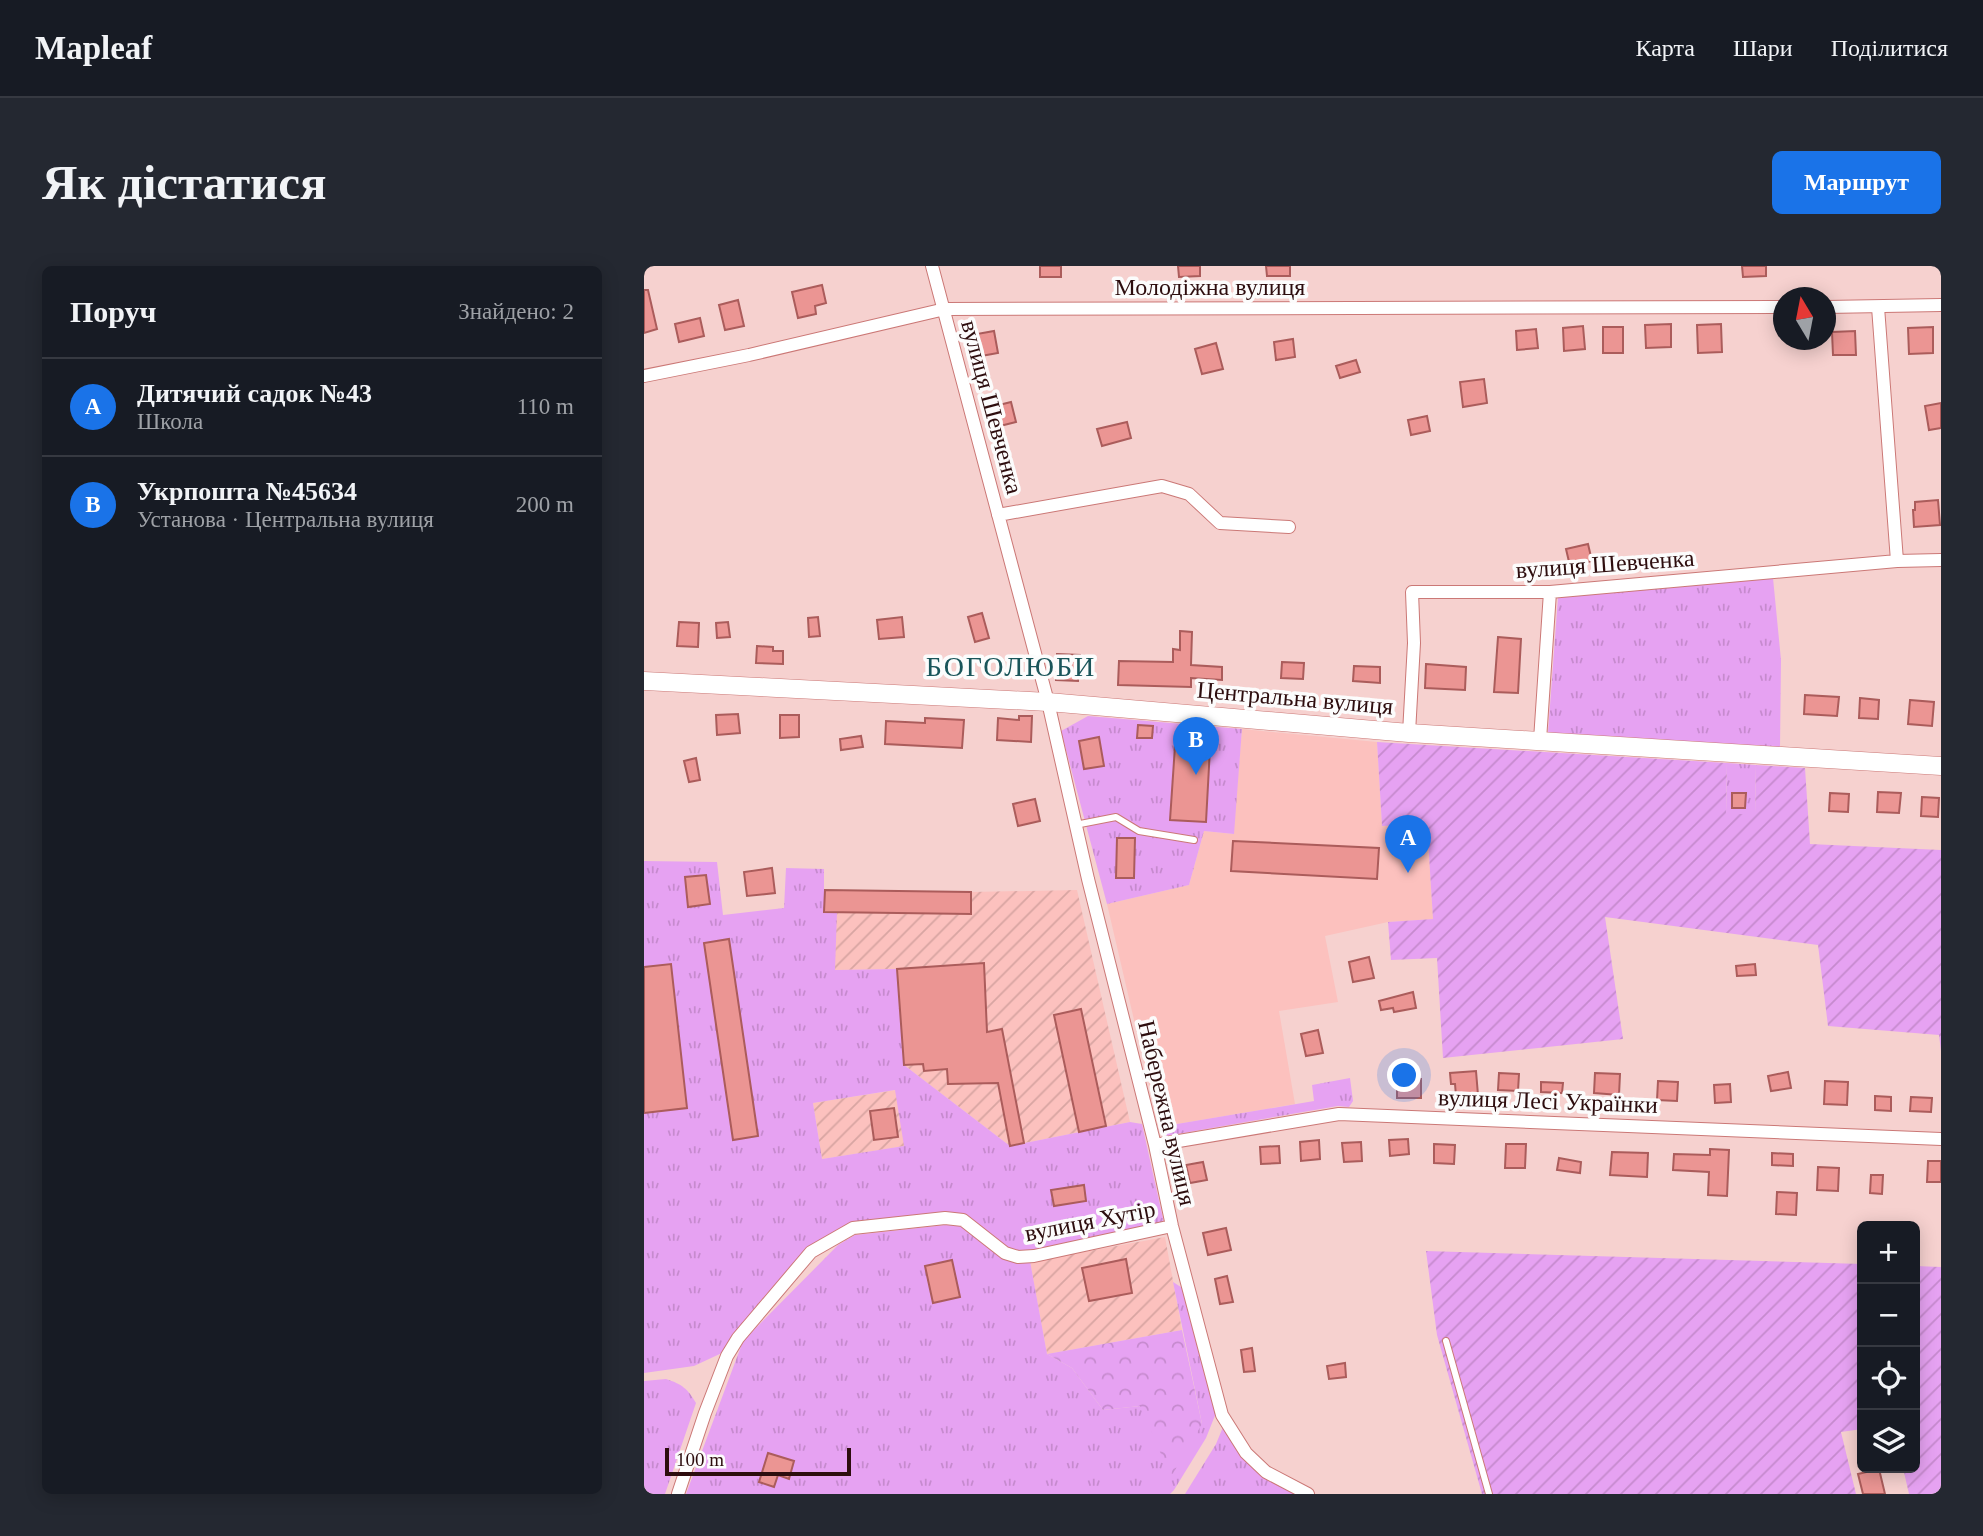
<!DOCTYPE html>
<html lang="uk">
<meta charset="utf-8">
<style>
:root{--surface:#171b24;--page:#242831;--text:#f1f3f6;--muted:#9ea1a6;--line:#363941;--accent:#1a73e8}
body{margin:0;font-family:"Times New Roman",serif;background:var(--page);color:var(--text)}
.controls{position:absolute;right:21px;bottom:21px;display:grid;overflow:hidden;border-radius:10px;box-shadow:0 4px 18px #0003}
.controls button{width:63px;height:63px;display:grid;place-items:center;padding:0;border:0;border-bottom:2px solid var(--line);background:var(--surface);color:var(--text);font:35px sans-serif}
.compass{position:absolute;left:1129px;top:21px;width:63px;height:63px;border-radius:50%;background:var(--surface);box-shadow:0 4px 18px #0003;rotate:350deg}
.scale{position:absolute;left:21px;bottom:18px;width:186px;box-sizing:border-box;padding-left:7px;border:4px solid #2d0d0e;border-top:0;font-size:19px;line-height:24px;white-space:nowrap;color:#2d0d0e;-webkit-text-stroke:5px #fcfcfc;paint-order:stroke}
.you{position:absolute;left:761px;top:810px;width:24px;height:24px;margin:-18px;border:5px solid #fff;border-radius:50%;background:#1a73e8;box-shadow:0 0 0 10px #1a73e833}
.badge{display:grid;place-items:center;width:46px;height:46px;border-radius:50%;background:var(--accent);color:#fff;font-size:23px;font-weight:700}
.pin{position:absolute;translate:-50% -58px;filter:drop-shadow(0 2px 4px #0008)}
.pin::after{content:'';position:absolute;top:37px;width:24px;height:21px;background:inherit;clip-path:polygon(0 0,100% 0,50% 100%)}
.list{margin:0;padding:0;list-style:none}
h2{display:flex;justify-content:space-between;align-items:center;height:91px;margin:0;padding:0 28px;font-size:30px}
h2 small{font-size:23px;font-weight:400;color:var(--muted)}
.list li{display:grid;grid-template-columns:46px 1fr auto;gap:21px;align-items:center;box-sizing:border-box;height:98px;padding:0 28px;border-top:2px solid var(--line)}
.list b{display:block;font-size:26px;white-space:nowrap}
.list p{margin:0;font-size:23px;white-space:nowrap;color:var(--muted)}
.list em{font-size:23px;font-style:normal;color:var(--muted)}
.icon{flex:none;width:38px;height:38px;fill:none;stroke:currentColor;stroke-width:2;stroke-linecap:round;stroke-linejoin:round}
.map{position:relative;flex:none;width:1297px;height:1228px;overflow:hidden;border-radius:10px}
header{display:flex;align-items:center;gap:42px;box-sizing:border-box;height:98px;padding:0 35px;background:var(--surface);border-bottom:2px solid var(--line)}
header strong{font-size:33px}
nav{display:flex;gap:38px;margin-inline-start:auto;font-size:24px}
.intro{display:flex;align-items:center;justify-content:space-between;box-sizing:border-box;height:168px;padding:0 42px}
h1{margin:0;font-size:49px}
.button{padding:18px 32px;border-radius:10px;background:var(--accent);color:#fff;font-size:24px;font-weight:700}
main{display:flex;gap:42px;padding:0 42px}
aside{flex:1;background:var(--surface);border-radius:10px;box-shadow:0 4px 18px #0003}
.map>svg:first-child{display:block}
.built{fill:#fcc1be}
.industrial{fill:url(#industrial-furrows)}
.grass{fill:url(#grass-tufts);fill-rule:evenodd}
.forest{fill:url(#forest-crowns)}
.garden{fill:url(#garden-furrows)}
.building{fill:#eb9593;stroke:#ab5c5b;stroke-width:2}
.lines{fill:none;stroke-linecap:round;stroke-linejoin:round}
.lane-casing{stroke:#cb7876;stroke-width:8}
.street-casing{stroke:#cb7876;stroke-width:14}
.secondary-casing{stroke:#cb7876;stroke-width:19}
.lane{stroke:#fff;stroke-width:6}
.street{stroke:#fff;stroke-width:12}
.secondary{stroke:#fff;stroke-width:18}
.labels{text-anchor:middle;stroke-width:7;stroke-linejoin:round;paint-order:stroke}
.street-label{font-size:24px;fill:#2d0d0e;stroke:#fcfcfc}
.quarter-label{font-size:28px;letter-spacing:2px;fill:#1a555a;stroke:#fcfcfc}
</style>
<header>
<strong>Mapleaf</strong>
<nav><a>Карта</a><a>Шари</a><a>Поділитися</a></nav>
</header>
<div class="intro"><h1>Як дістатися</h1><a class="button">Маршрут</a></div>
<main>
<aside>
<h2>Поруч<small>Знайдено: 2</small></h2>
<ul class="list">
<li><span class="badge">A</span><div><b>Дитячий садок №43</b><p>Школа</p></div><em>110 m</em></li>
<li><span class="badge">B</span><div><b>Укрпошта №45634</b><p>Установа · Центральна вулиця</p></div><em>200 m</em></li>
</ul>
</aside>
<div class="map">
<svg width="1297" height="1228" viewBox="0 0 1297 1228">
<defs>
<pattern id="industrial-furrows" width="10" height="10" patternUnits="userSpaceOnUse" patternTransform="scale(1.75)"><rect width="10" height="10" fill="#fcc1be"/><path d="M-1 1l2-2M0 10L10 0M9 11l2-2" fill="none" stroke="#d8a5a2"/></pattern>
<pattern id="grass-tufts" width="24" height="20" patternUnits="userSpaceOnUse" patternTransform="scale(1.75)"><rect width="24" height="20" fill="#e6a2f2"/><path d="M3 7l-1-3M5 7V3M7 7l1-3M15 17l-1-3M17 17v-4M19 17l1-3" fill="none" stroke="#c68ace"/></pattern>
<pattern id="forest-crowns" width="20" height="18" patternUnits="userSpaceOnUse" patternTransform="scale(1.75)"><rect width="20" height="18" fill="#e6a2f2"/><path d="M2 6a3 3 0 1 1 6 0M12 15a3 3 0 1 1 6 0" fill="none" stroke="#c68ace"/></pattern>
<pattern id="garden-furrows" width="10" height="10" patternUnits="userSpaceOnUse" patternTransform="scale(1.75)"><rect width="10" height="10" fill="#e6a2f2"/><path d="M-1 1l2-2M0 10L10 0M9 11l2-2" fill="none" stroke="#c68ace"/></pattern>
</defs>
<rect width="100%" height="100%" fill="#f6d1cf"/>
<!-- built -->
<path class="built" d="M598,463l135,13 5,84 45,-3 6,96 -45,3 -63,14 13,66 -59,9 16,93 -136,23 -52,-223 82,-19 15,-54 29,3z"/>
<!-- industrial -->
<path class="industrial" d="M181,624l146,2 106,-2 53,232 -120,24 -106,-81 -7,-96 -63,1 2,-58h-12z
M252,824l9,56 -83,13 -9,-56z
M521,971l17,93 -135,24 -17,-92z"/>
<!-- grass -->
<path class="grass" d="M1129,312l8,82 -1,88 -232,-15 10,-136z
M444,450l154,13 -8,105 -30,-3 -15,54 -82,19 -46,-173z
M1083,497l29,2 -1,49h-29z
M0,595l73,1 6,53 61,-7 2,-40 38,1v42l13,1 -2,58 62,-1 7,96 106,81 120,-24 12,2 22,99 -131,28c-31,2 -46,-18 -68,-36l-114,8 -43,25 -84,104 -30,14 -50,7zM251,824l9,56 -82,13 -9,-56z
M706,812l3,23 -4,6 -11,-1 -172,30 -7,-9 155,-26 -2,-16z
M301,959l15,1 42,32 28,3 17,93 25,14 31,42 37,-4 62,18 -29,-142 11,7 32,124 -10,25 -32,52 -4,4h-484l57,-153 95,-96 17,-10z
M22,1113c16,5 22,10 30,24l-31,91h-21v-113z
M579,1161l74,67h-112l31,-50z"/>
<!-- forest -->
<path class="forest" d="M538,1064l20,94 -31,53 -31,-71 -37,4 -31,-42 -25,-14z"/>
<!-- garden -->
<path class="garden" d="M733,476l350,21 -1,51h29l1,-49 49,3 5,76 131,6v201l-2,-16 -111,-9 -10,-81 -213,-28 18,122 -180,19 -6,-100 -46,2 -3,-38 45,-3 -6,-95 -45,2z
M782,985l436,13v165l-21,3 15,62h-374l-45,-159z
M1271,1000l26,1v227h-32l-6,-26h12z"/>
<!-- building -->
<path class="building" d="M396,0h21v11h-21z
M534,0h22v10l-21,1z
M622,0h24v10h-23z
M1098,0h24v10l-23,1z
M178,19l4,18 -11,3 1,8 -18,4 -6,-26z
M0,24h4l9,39 -13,4z
M94,34l6,26 -19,4 -6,-25z
M56,52l4,18 -25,6 -4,-18z
M1027,58v23l-25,1 -1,-23z
M1077,58l1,28 -24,1 -1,-28z
M939,60l2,23 -21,2 -1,-23z
M959,61h20v26h-20z
M1289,61v26l-24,1 -1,-26z
M892,63l2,19 -21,2 -1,-19z
M350,65l4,22 -17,3 -4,-22z
M1211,65l1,24h-23l-1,-23z
M649,73l2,18 -19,3 -2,-18z
M572,77l7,26 -21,5 -7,-25z
M712,94l4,12 -20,6 -4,-12z
M840,113l3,24 -24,4 -3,-25z
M367,136l5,20 -20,5 -5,-20z
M1297,137v25l-12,2 -4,-24z
M783,150l3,15 -19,4 -3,-15z
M483,156l4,16 -29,8 -5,-17z
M1294,234l2,25 -26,2 -1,-17h2v-8z
M944,278l4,17 -22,5 -4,-17z
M338,347l7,25 -14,4 -7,-25z
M174,351l2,19 -11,1 -1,-19z
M258,351l2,20 -25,2 -2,-19z
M35,356l20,1 -1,24 -21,-1z
M84,356l2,15 -13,1 -1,-15z
M536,365l12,1 -1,33 31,2v13l-31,-2v9l-73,-2 1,-24 54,1v-13l7,1z
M854,371l23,2 -3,54 -24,-1z
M113,380l16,1v4h10v13l-27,-1z
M413,388l23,1 -2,26 -22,-1z
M638,396l22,1 -1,16 -22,-1z
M782,398l40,3 -1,23 -40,-2z
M710,400l26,1v16l-27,-2z
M1161,429l34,2 -2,19 -33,-2z
M1216,432l19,2 -1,19 -19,-1z
M1266,434l24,2 -2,24 -24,-2z
M94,448l2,19 -23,2 -1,-20z
M136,449h19v22l-19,1z
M375,450h13l-1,26 -34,-2 1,-22 21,2z
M281,452l39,2 -2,28 -77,-4 1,-23 39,2z
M494,459l15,1 -1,12h-15z
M217,470l2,11 -22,3 -1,-11z
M455,471l5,29 -20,3 -5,-28z
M531,480l35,2 -4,74 -36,-2z
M52,492l4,22 -11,2 -5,-21z
M1234,526l23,1 -2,20 -22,-1z
M1088,527h14l-1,15h-13z
M1186,527l19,1 -1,18 -19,-1z
M1278,531l17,1 -1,19 -17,-1z
M391,533l5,22 -22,5 -5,-22z
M473,572h18l-1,40h-18z
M589,575l146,7 -2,31 -146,-8z
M128,602l3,25 -28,3 -3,-24z
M62,609l4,29 -22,3 -3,-30z
M181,624l146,2v22l-147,-2z
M85,673l29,197 -25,4 -29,-197z
M725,691l5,21 -21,4 -4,-20z
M340,697l3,69 15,-3 22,114 -14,3 -12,-63 -50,1 -1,-15 -23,2 -1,-7 -19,1 -7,-96z
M27,698l16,144 -43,5v-146z
M1111,698l1,11 -19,1 -1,-10z
M769,726l3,16 -22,4 -1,-4 -12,2 -2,-9z
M437,743l25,117 -27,6 -25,-117z
M674,764l5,23 -17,3 -5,-22z
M832,805l2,24 -22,1 -1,-12h-4l-1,-11z
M1144,806l3,16 -20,3 -3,-15z
M855,807l20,1 -1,17 -20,-1z
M951,807l25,1 -1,21 -25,-2z
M753,812l24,1v19h-24z
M1014,815l20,1 -1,19 -20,-1z
M1181,815l23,1 -1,23 -23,-1z
M897,816l22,1 -1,10 -21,-1z
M1086,818l1,18 -16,1 -1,-18z
M1231,830l16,1v14l-16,-1z
M1267,831l21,1 -1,14 -21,-1z
M250,842l4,29 -24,3 -4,-29z
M764,873l1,15 -19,2 -1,-16z
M675,874l1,19 -19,2 -1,-19z
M717,876l1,19 -18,1 -2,-19z
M790,878l21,1 -1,19 -20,-1z
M862,878h20l-1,24h-20z
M635,880l1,17 -19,1 -1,-17z
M1066,883l19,1 -2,46 -19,-1 1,-23 -36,-2 1,-16 36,1z
M968,886l36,1 -1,24 -37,-2z
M1128,887l21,1v12l-21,-1z
M915,892l22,4 -1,11 -23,-3z
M1284,895h13v21h-14z
M559,896l4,18 -17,3 -4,-18z
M1174,901l21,1 -1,23 -21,-1z
M1227,909h12l-1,19 -12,-1z
M440,919l2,16 -32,5 -3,-16z
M1133,926l20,1 -1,22 -20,-1z
M582,962l5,22 -23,5 -5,-22z
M482,993l6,34 -43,8 -7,-33z
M308,994l8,37 -27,6 -8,-37z
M583,1010l6,26 -13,2 -5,-25z
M608,1082l3,23 -11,1 -3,-22z
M701,1097l1,14 -17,2 -2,-13z
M124,1187l26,8 -5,18 -11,-4 -4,12 -15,-5z
M1235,1203l6,25h-22l-5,-20z"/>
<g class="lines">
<!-- lane casing -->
<g class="lane-casing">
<path id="lane" d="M431,559l41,-8 23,14 55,9
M802,1075l43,153"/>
</g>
<!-- street casing -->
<g class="street-casing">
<path id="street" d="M288,0l116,436 40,177 67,266 17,81 50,189 24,38 20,19 42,22
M1182,41l115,-2
M1234,41l19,254
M0,110l105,-21 196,-46 839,-2
M354,249l164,-29 27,8 31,29 69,4
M765,467l5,-90 -2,-51h138l347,-31 44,-1
M896,474l10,-148
M511,879l184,-31 602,25
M34,1228l27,-81 22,-57 11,-18 73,-86 42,-24 92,-10 18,2 42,33 13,4 16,-1 138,-30"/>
</g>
<!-- secondary casing -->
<g class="secondary-casing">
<path id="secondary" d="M0,415l404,21 361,31 532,33"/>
</g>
<!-- lane -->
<use href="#lane" class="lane"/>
<!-- street -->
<use href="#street" class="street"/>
<!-- secondary -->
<use href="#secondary" class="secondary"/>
</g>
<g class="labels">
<!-- street labels -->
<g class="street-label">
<text x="566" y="29">Молодіжна вулиця</text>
<text transform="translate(348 141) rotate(75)" y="8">вулиця Шевченка</text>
<text transform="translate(961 298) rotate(-4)" y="8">вулиця Шевченка</text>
<text transform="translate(651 432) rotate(5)" y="8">Центральна вулиця</text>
<text transform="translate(904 835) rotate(2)" y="8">вулиця Лесі Українки</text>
<text transform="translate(523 847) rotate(77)" y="8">Набережна вулиця</text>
<text transform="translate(446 955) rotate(-11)" y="8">вулиця Хутір</text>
</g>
<!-- quarter labels -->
<g class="quarter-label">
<text x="367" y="410">БОГОЛЮБИ</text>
</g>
</g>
</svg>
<div class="controls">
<button>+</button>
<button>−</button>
<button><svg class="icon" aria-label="locate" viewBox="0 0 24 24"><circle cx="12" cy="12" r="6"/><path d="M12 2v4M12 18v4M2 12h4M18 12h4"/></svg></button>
<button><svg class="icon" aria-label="layers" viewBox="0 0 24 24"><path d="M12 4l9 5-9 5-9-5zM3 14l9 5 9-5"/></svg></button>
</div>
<svg class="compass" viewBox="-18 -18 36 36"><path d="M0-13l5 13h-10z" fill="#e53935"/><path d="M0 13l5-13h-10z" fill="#9ea1a6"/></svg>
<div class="scale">100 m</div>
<div class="you"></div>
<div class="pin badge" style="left:764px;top:607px">A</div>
<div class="pin badge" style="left:552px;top:509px">B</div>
</div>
</main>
